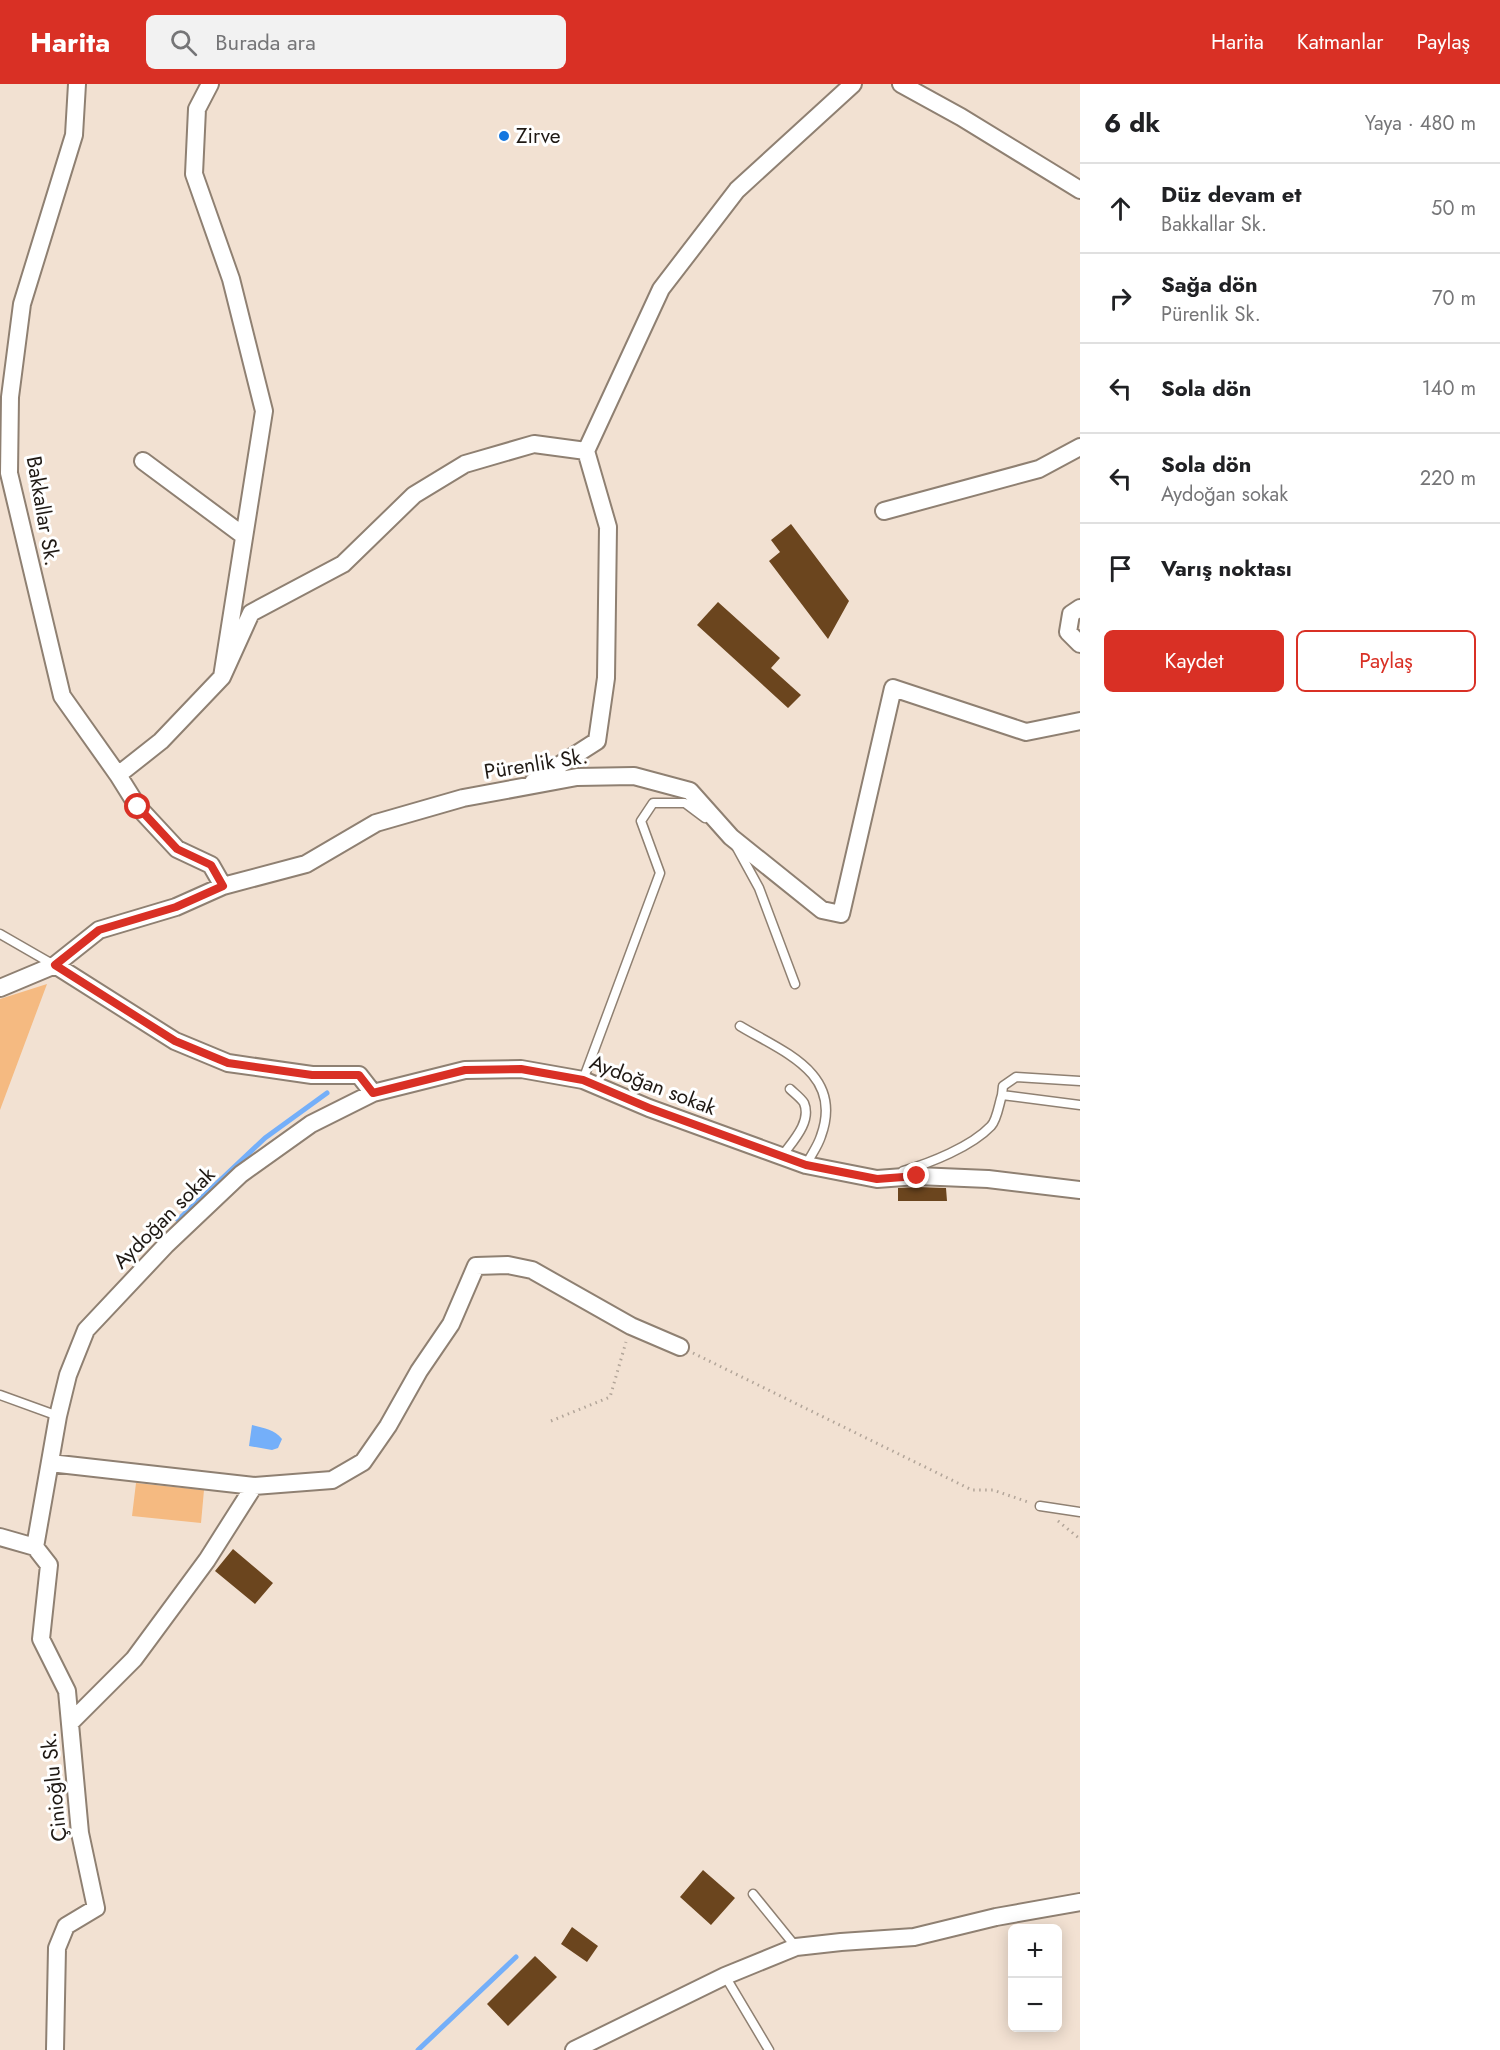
<!DOCTYPE html>
<html lang="tr">
<meta charset="utf-8">
<style>
:root{--surface:#fff;--page:#f2f2f2;--text:#202124;--muted:#757577;--line:#e0e0e0;--accent:#d93025}
body{margin:0;font-family:Jost,sans-serif;background:var(--page);color:var(--text)}
.controls{position:absolute;right:18px;bottom:18px;display:grid;overflow:hidden;border-radius:9px;box-shadow:0 3px 15px #0003}
.controls button{width:54px;height:54px;display:grid;place-items:center;padding:0;border:0;border-bottom:2px solid var(--line);background:var(--surface);color:var(--text);font:30px sans-serif}
.stop{position:absolute;width:18px;height:18px;margin:-14px;border:4px solid #d93025;border-radius:50%;background:#fff}
.stop.end{background:#d93025;border-color:#fff;box-shadow:0 2px 6px #0008}
.list{margin:0;padding:0;list-style:none}
h2{display:flex;justify-content:space-between;align-items:center;height:78px;margin:0;padding:0 24px;font-size:26px}
h2 small{font-size:20px;font-weight:400;color:var(--muted)}
.list li{display:grid;grid-template-columns:39px 1fr auto;gap:18px;align-items:center;box-sizing:border-box;height:90px;padding:0 24px;border-top:2px solid var(--line)}
.list b{display:block;font-size:22px;white-space:nowrap}
.list p{margin:0;font-size:20px;white-space:nowrap;color:var(--muted)}
.list em{font-size:20px;font-style:normal;color:var(--muted)}
.actions{display:flex;gap:12px;padding:18px 24px}
.actions a{flex:1;padding:14px 0;border:2px solid var(--accent);border-radius:9px;text-align:center;font-size:21px;color:var(--accent)}
.actions .main{background:var(--accent);color:#fff}
.icon{flex:none;width:33px;height:33px;fill:none;stroke:currentColor;stroke-width:2;stroke-linecap:round;stroke-linejoin:round}
.map{position:relative;flex:none;width:1080px;height:1966px;overflow:hidden}
header{display:flex;align-items:center;gap:36px;box-sizing:border-box;height:84px;padding:0 30px;background:var(--accent);color:#fff}
header strong{font-size:28px}
nav{display:flex;gap:33px;margin-inline-start:auto;font-size:21px}
.search{width:420px;height:54px;background:var(--page);display:flex;align-items:center;gap:15px;box-sizing:border-box;padding:0 21px;border-radius:9px;color:var(--muted);font-size:22px}
main{display:flex}
aside{flex:1;background:var(--surface)}
.map>svg:first-child{display:block}
.green{fill:#f5ba81}
.water{fill:#74aff9}
.lines{fill:none;stroke-linecap:round;stroke-linejoin:round}
.stream{stroke:#74aff9;stroke-width:5}
.building{fill:#6b451e}
.service-casing{stroke:#8f8072;stroke-width:11}
.minor-casing{stroke:#8f8072;stroke-width:20}
.path{stroke:#b2a599;stroke-width:3;stroke-dasharray:1.5 4.5;stroke-linecap:butt}
.service{stroke:#fff;stroke-width:8}
.minor{stroke:#fff;stroke-width:16}
.route{stroke:#d93025;stroke-width:8}
.poi-dot{fill:#1476df;stroke:#fff;stroke-width:2}
.labels{text-anchor:middle;stroke-width:6;stroke-linejoin:round;paint-order:stroke}
.poi-label{font-size:21px;fill:#1f1914;stroke:#fff;text-anchor:start}
.street-label{font-size:21px;fill:#1f1914;stroke:#fff}
</style>
<header>
<strong>Harita</strong>
<div class="search"><svg class="icon" aria-label="search" viewBox="0 0 24 24"><circle cx="10" cy="10" r="6"/><path d="M15 15l6 6"/></svg>Burada ara</div>
<nav><a>Harita</a><a>Katmanlar</a><a>Paylaş</a></nav>
</header>
<main>
<div class="map">
<svg width="1080" height="1966" viewBox="0 0 1080 1966">
<rect width="100%" height="100%" fill="#f2e1d2"/>
<!-- green -->
<path class="green" d="M47,900l-47,126v-111z
M136,1399l68,7 -3,33 -69,-7z"/>
<!-- water -->
<path class="water" d="M252,1341c11,3 22,4 30,14l-4,9 -6,2 -23,-4z"/>
<g class="lines">
<!-- stream -->
<path class="stream" d="M178,1136l87,-82 62,-45
M418,1966l98,-93"/>
</g>
<!-- building -->
<path class="building" d="M791,440l58,77 -21,38 -59,-78 11,-9 -9,-12z
M718,518l62,56 -9,10 30,27 -13,13 -91,-83z
M917,1103l29,1 1,13h-49v-13z
M233,1465l40,34 -18,21 -40,-33z
M703,1786l32,28 -24,27 -31,-28z
M572,1843l26,19 -11,16 -26,-18z
M535,1872l22,21 -49,49 -21,-22z"/>
<g class="lines">
<!-- service casing -->
<g class="service-casing">
<path id="service" d="M736,762l23,42 36,96
M0,850l54,31
M740,942c43,26 104,47 81,110 -3,10 -10,19 -15,29
M583,996l77,-207 -19,-52 12,-18h32l20,15
M1002,1011l1,-9 13,-9 64,4
M782,1072c10,-14 30,-34 22,-53 -3,-5 -10,-10 -14,-14
M903,1087c27,-8 68,-24 88,-45 6,-6 8,-22 11,-31l78,10
M0,1311l58,21
M1040,1422l40,6
M753,1810l43,53
M725,1892l44,74"/>
</g>
<!-- minor casing -->
<g class="minor-casing">
<path id="minor" d="M77,0l-3,51 -52,169 -12,93 -1,76 53,223 56,79 20,32 39,42 34,16 12,21
M210,0l-13,25 -3,65 37,105 33,132 -42,266
M901,0l60,33 119,73
M143,377l101,75
M884,427l155,-42 41,-22
M1080,524l-9,6 -3,18 12,12
M118,691l43,-34 61,-64 29,-64 92,-49 71,-69 51,-31 69,-20 52,7
M533,698l64,-41 9,-63 2,-151 -22,-76 75,-162 76,-99 116,-106
M55,881l120,76 53,22 84,12h47l14,18
M0,904l55,-23 44,-35 77,-23 47,-21 83,-22 70,-41 87,-25 114,-21 57,-1 56,15 41,46 91,73 19,4 52,-226 133,44 54,-11
M50,1379l204,23 78,-6 31,-18 25,-36 31,-55 32,-47 25,-58 32,-1 24,5 99,56 49,21
M0,1453l35,10 14,18 -8,74 26,52 13,142 16,75 -30,18 -9,22 -2,102
M35,1463l23,-131 10,-41 18,-45 80,-85 75,-71 70,-50 62,-31 92,-23 56,-1 62,11 66,28 157,57 71,14 40,-3 71,3 92,11
M70,1639l64,-64 73,-99 47,-74
M574,1966l151,-74 71,-29 45,-5 73,-5 82,-20 84,-15"/>
</g>
<!-- path -->
<path class="path" d="M693,1269l279,137h21l38,13
M551,1337l59,-24 16,-55
M1058,1437l22,18"/>
<!-- service -->
<use href="#service" class="service"/>
<!-- minor -->
<use href="#minor" class="minor"/>
</g>
<g class="lines">
<!-- route -->
<path class="route" d="M138,723l39,42 34,16 12,21 -47,21 -77,23 -44,35 120,76 53,22 84,12h47l14,18 92,-23 56,-1 62,11 66,28 157,57 71,14 40,-3"/>
</g>
<!-- markers -->
<circle class="poi-dot" cx="504" cy="52" r="6"/>
<g class="labels">
<!-- poi labels -->
<g class="poi-label">
<text x="516" y="59">Zirve</text>
</g>
<!-- street labels -->
<g class="street-label">
<text transform="translate(43 427) rotate(80)" y="7">Bakkallar Sk.</text>
<text transform="translate(536 680) rotate(-9)" y="7">Pürenlik Sk.</text>
<text transform="translate(653 1001) rotate(21)" y="7">Aydoğan sokak</text>
<text transform="translate(164 1134) rotate(-45)" y="7">Aydoğan sokak</text>
<text transform="translate(54 1703) rotate(-96)" y="7">Çinioğlu Sk.</text>
</g>
</g>
</svg>
<div class="controls">
<button>+</button>
<button>−</button>
</div>
<div class="stop" style="left:138px;top:723px"></div>
<div class="stop end" style="left:917px;top:1092px"></div>
</div>
<aside>
<h2>6 dk<small>Yaya · 480 m</small></h2>
<ul class="list">
<li><svg class="icon" aria-label="ahead" viewBox="0 0 24 24"><path d="M12 20V5M6 11l6-6 6 6"/></svg><div><b>Düz devam et</b><p>Bakkallar Sk.</p></div><em>50 m</em></li>
<li><svg class="icon" aria-label="right" viewBox="0 0 24 24"><path d="M7 20v-9h11M14 6l5 5-5 5"/></svg><div><b>Sağa dön</b><p>Pürenlik Sk.</p></div><em>70 m</em></li>
<li><svg class="icon" aria-label="left" viewBox="0 0 24 24"><path d="M17 20v-9H6M10 6l-5 5 5 5"/></svg><div><b>Sola dön</b></div><em>140 m</em></li>
<li><svg class="icon" aria-label="left" viewBox="0 0 24 24"><path d="M17 20v-9H6M10 6l-5 5 5 5"/></svg><div><b>Sola dön</b><p>Aydoğan sokak</p></div><em>220 m</em></li>
<li><svg class="icon" aria-label="arrive" viewBox="0 0 24 24"><path d="M6 21V4h12l-3 4 3 4H6"/></svg><div><b>Varış noktası</b></div></li>
</ul>
<div class="actions"><a class="main">Kaydet</a><a>Paylaş</a></div>
</aside>
</main>
